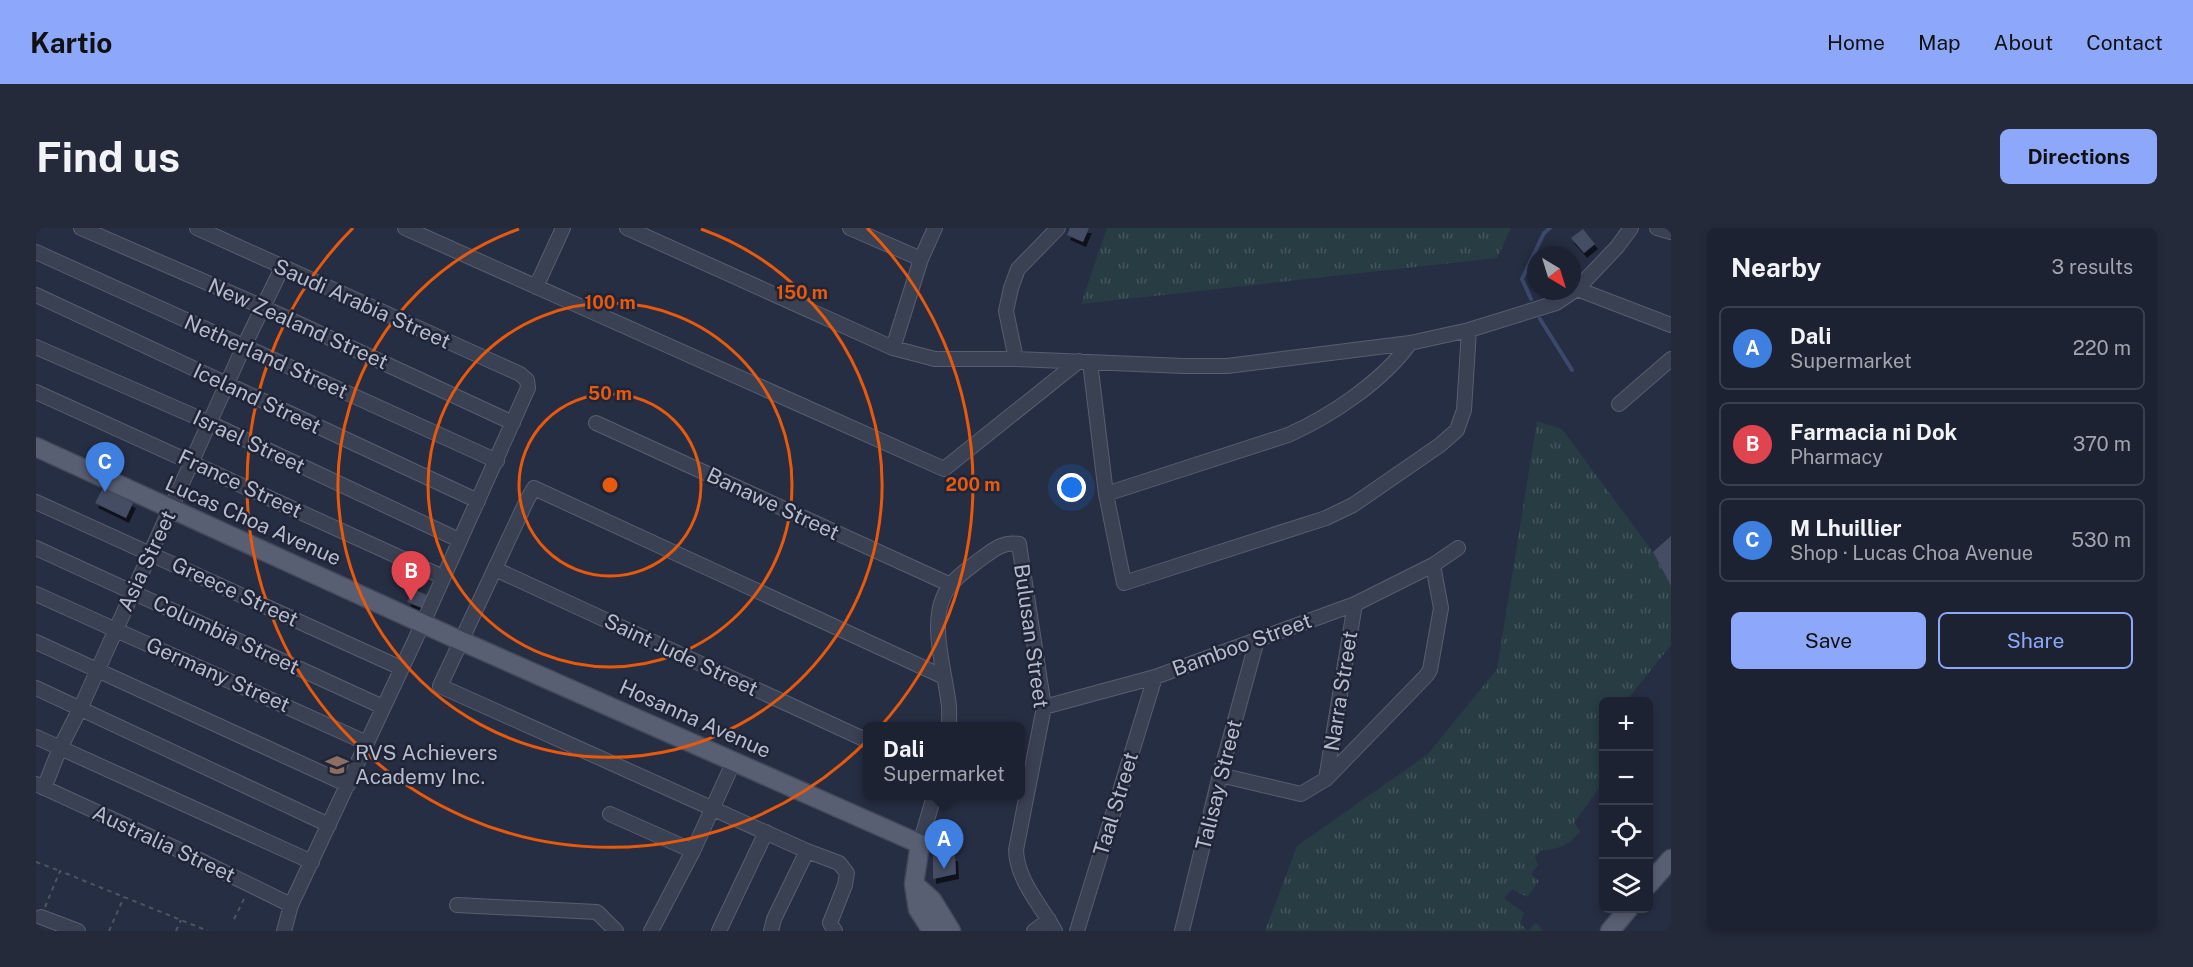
<!DOCTYPE html>
<meta charset="utf-8">
<style>
:root{--surface:#1c2232;--page:#252a3a;--text:#f1f3f6;--muted:#a0a4ac;--line:#3a3f4d;--accent:#8da8fb}
body{margin:0;font-family:"Public Sans",sans-serif;background:var(--page);color:var(--text)}
.controls{position:absolute;right:18px;bottom:18px;display:grid;overflow:hidden;border-radius:9px;box-shadow:0 3px 9px #0003}
.controls button{width:54px;height:54px;display:grid;place-items:center;padding:0;border:0;border-bottom:2px solid var(--line);background:var(--surface);color:var(--text);font:30px sans-serif}
.compass{position:absolute;left:1491px;top:18px;width:54px;height:54px;border-radius:50%;background:var(--surface);box-shadow:0 3px 9px #0003;rotate:142deg}
.you{position:absolute;left:1036px;top:260px;width:21px;height:21px;margin:-15px;border:4px solid #fff;border-radius:50%;background:#1a73e8;box-shadow:0 0 0 9px #1a73e833}
.badge{display:grid;place-items:center;width:39px;height:39px;border-radius:50%;background:var(--accent);color:#fff;font-size:20px;font-weight:700}
.pin{position:absolute;translate:-50% -50px;filter:drop-shadow(0 2px 3px #0008)}
.pin::after{content:'';position:absolute;top:32px;width:21px;height:18px;background:inherit;clip-path:polygon(0 0,100% 0,50% 100%)}
.popup{position:absolute;left:827px;top:494px;width:162px;height:78px;box-sizing:border-box;display:grid;place-content:center;border-radius:9px;background:var(--surface);filter:drop-shadow(0 2px 4px #0005);font-size:20px;white-space:nowrap;color:var(--muted)}
.popup b{font-size:22px;color:var(--text)}
.popup::after{content:'';position:absolute;left:50%;top:100%;margin-left:-12px;border:12px solid transparent;border-top-color:var(--surface)}
.list{margin:0;padding:0;list-style:none}
h2{display:flex;justify-content:space-between;align-items:center;height:78px;margin:0;padding:0 24px;font-size:26px}
h2 small{font-size:20px;font-weight:400;color:var(--muted)}
.list li{display:grid;grid-template-columns:39px 1fr auto;gap:18px;align-items:center;box-sizing:border-box;height:84px;margin:0 12px 12px;padding:0 12px;border:2px solid var(--line);border-radius:9px}
.list b{display:block;font-size:22px;white-space:nowrap}
.list p{margin:0;font-size:20px;white-space:nowrap;color:var(--muted)}
.list em{font-size:20px;font-style:normal;color:var(--muted)}
.actions{display:flex;gap:12px;padding:18px 24px}
.actions a{flex:1;padding:14px 0;border:2px solid var(--accent);border-radius:9px;text-align:center;font-size:21px;color:var(--accent)}
.actions .main{background:var(--accent);color:#111}
.icon{flex:none;width:33px;height:33px;fill:none;stroke:currentColor;stroke-width:2;stroke-linecap:round;stroke-linejoin:round}
.map{position:relative;flex:none;width:1635px;height:703px;overflow:hidden;border-radius:9px}
header{display:flex;align-items:center;gap:36px;box-sizing:border-box;height:84px;padding:0 30px;background:var(--accent);color:#111}
header strong{font-size:28px}
nav{display:flex;gap:33px;margin-inline-start:auto;font-size:21px}
.intro{display:flex;align-items:center;justify-content:space-between;box-sizing:border-box;height:144px;padding:0 36px}
h1{margin:0;font-size:42px}
.button{padding:15px 27px;border-radius:9px;background:var(--accent);color:#111;font-size:21px;font-weight:700}
main{display:flex;gap:36px;padding:0 36px}
aside{flex:1;background:var(--surface);border-radius:9px;box-shadow:0 3px 9px #0003}
.map>svg:first-child{display:block}
.grass{fill:url(#grass-tufts)}
.lines{fill:none;stroke-linecap:round;stroke-linejoin:round}
.stream{stroke:#3b496c;stroke-width:4}
.building{fill:#444d65;filter:url(#shadow)}
.minor-casing{stroke:#585e6f;stroke-width:16}
.major-casing{stroke:#44495b;stroke-width:21}
.path{stroke:#465960;stroke-width:2;stroke-dasharray:4.5 4.5;stroke-linecap:butt}
.minor{stroke:#3a4152;stroke-width:14}
.major{stroke:#585f72;stroke-width:18}
.ring{fill:none;stroke:#e8590c;stroke-width:3}
.labels{text-anchor:middle;stroke-width:5;stroke-linejoin:round;paint-order:stroke}
.street-label{font-size:21px;fill:#b7bccc;stroke:#1f2537}
.poi-label{font-size:21px;fill:#b7bccc;stroke:#1f2537;text-anchor:start}
.centre{fill:#e8590c;stroke:#1f2537;stroke-width:3}
.ring-label{font-size:18px;text-anchor:middle;font-weight:bold;fill:#e8590c;stroke:#1f2537;stroke-width:5;stroke-linejoin:round;paint-order:stroke}
</style>
<header>
<strong>Kartio</strong>
<nav><a>Home</a><a>Map</a><a>About</a><a>Contact</a></nav>
</header>
<div class="intro"><h1>Find us</h1><a class="button">Directions</a></div>
<main>
<div class="map">
<svg width="1635" height="703" viewBox="0 0 1635 703">
<defs>
<pattern id="grass-tufts" width="24" height="20" patternUnits="userSpaceOnUse" patternTransform="scale(1.5)"><rect width="24" height="20" fill="#283c43"/><path d="M3 7l-1-3M5 7V3M7 7l1-3M15 17l-1-3M17 17v-4M19 17l1-3" fill="none" stroke="#45565d"/></pattern>
<filter id="shadow"><feDropShadow dx="3" dy="5" stdDeviation="0" flood-color="#0009"/></filter>
</defs>
<rect width="100%" height="100%" fill="#262e43"/>
<!-- grass -->
<path class="grass" d="M1071,0h404l-14,30 -416,46z
M1501,193l25,8 91,123 18,34v59l-45,56h-22l-1,81 -29,41 6,8c-8,13 -25,20 -39,19l-6,7 3,8 -7,9 8,7 -12,16 -15,-8 -8,9 20,15 -4,10 8,8 8,-8 7,8h-278l32,-85 131,-92 69,-85z"/>
<g class="lines">
<!-- stream -->
<path class="stream" d="M1495,71l-9,-20 22,-46 6,-5
M1504,91l32,51"/>
</g>
<!-- building -->
<path class="building" d="M1034,0h19l-6,14 -16,-7z
M1547,1l12,15 -11,9 -13,-15z
M67,260l30,15 -7,15 -31,-15z
M1635,308v50l-18,-34z
M377,361l14,6 -5,13 -15,-6z
M897,628h22l1,18 -23,5z"/>
<g class="lines">
<!-- minor casing -->
<g class="minor-casing">
<path id="minor" d="M45,0l182,79 250,116
M161,0l323,146 7,6 1,8 -105,235 -132,282 -7,26
M369,0l539,241 135,-108
M591,0l266,120 42,11h81l168,7h43l183,-23 59,-13 87,-27 21,-14 40,-42 14,-19
M814,0l71,31
M1621,0l14,4
M0,24l461,209
M500,59l27,-59
M1541,61l94,36
M0,67l442,206
M0,119l174,76 249,117
M857,120l28,-89 14,-31
M980,131l-10,-48 5,-23 7,-19 40,-41
M1054,134l16,132 18,89 202,-65 27,-13 87,-60 17,-15 7,-20 5,-80
M0,164l407,185
M1583,176l52,-45
M560,195l355,162
M1070,266l182,-59c43,-19 95,-54 122,-92
M0,274l365,166
M0,320l347,159
M459,341l373,172
M0,366l331,149
M0,414l312,143
M0,460l293,137
M1008,479l111,-30 200,-73 78,-39 25,-17
M913,498c0,-9 1,-18 -1,-27 -4,-30 -17,-73 -5,-101 6,-16 22,-27 35,-37 13,-9 23,-20 41,-17l25,163 -28,143c1,31 25,55 39,81
M0,509l276,125
M1184,547l81,19 25,-15 100,-103 4,-6 11,-62 -8,-43
M1290,551l29,-175
M0,556l139,64 116,57
M8,560l16,-40 21,-41 163,-361 38,-78
M574,586l83,37
M884,616l14,-48
M421,677l140,7 19,19
M5,689l37,14
M615,703l42,-80 41,-90
M683,703l47,-99
M735,703l3,-12 33,-68
M799,703l-5,-8 15,-38 2,-12 -8,-10 -32,-12 -367,-165 87,-186 7,-12 410,189
M998,703l15,-11
M1041,703l78,-254
M1146,703l38,-156 37,-135"/>
</g>
<!-- major casing -->
<g class="major-casing">
<path id="major" d="M0,219l414,189 470,208 -6,40 4,25 14,22
M878,656l18,16 19,31
M1612,657l23,-26
M1574,703l19,-23"/>
</g>
<!-- path -->
<path class="path" d="M0,634l24,9
M9,679l15,-36 148,60
M198,691l12,-24
M73,703l15,-34
M140,703l5,-11"/>
<!-- minor -->
<use href="#minor" class="minor"/>
<!-- major -->
<use href="#major" class="major"/>
</g>
<!-- distance rings -->
<g class="ring">
<circle cx="574" cy="257" r="91"/>
<circle cx="574" cy="257" r="182"/>
<path d="M665 1A272 272 0 1 1 483 1"/>
<path d="M831 0A363 363 0 1 1 317 0"/>
</g>
<!-- icons -->
<defs>
<g id="school-bare" transform="scale(1.8)"><path d="M0-5L7-2L0 1L-7-2ZM-4 1L0 2.5L4 1V4Q0 6-4 4Z" fill="#8d6e63" stroke="#1f2537" stroke-width="2.5" paint-order="stroke"/></g>
</defs>
<g fill-rule="evenodd">
<use href="#school-bare" x="301" y="537"/>
</g>
<g class="labels">
<!-- street labels -->
<g class="street-label">
<text transform="translate(326 76) rotate(24)" y="7">Saudi Arabia Street</text>
<text transform="translate(262 96) rotate(24)" y="7">New Zealand Street</text>
<text transform="translate(230 129) rotate(24)" y="7">Netherland Street</text>
<text transform="translate(221 171) rotate(25)" y="7">Iceland Street</text>
<text transform="translate(213 214) rotate(25)" y="7">Israel Street</text>
<text transform="translate(204 256) rotate(25)" y="7">France Street</text>
<text transform="translate(737 276) rotate(25)" y="7">Banawe Street</text>
<text transform="translate(217 293) rotate(24)" y="7">Lucas Choa Avenue</text>
<text transform="translate(111 333) rotate(-65)" y="7">Asia Street</text>
<text transform="translate(199 364) rotate(25)" y="7">Greece Street</text>
<text transform="translate(190 407) rotate(25)" y="7">Columbia Street</text>
<text transform="translate(995 408) rotate(82)" y="7">Bulusan Street</text>
<text transform="translate(1206 417) rotate(-20)" y="7">Bamboo Street</text>
<text transform="translate(645 427) rotate(25)" y="7">Saint Jude Street</text>
<text transform="translate(182 447) rotate(24)" y="7">Germany Street</text>
<text transform="translate(1305 463) rotate(-81)" y="7">Narra Street</text>
<text transform="translate(659 491) rotate(24)" y="7">Hosanna Avenue</text>
<text transform="translate(1183 557) rotate(-76)" y="7">Talisay Street</text>
<text transform="translate(1080 576) rotate(-73)" y="7">Taal Street</text>
<text transform="translate(128 616) rotate(25)" y="7">Australia Street</text>
</g>
<!-- poi labels -->
<g class="poi-label">
<text x="319" y="532">RVS Achievers<tspan x="319" dy="24">Academy Inc.</tspan></text>
</g>
</g>
<circle cx="574" cy="257" r="9" class="centre"/>
<g class="ring-label">
<text x="766" y="71">150 m</text>
<text x="574" y="81">100 m</text>
<text x="574" y="172">50 m</text>
<text x="937" y="263">200 m</text>
</g>
</svg>
<div class="controls">
<button>+</button>
<button>−</button>
<button><svg class="icon" aria-label="locate" viewBox="0 0 24 24"><circle cx="12" cy="12" r="6"/><path d="M12 2v4M12 18v4M2 12h4M18 12h4"/></svg></button>
<button><svg class="icon" aria-label="layers" viewBox="0 0 24 24"><path d="M12 4l9 5-9 5-9-5zM3 14l9 5 9-5"/></svg></button>
</div>
<svg class="compass" viewBox="-18 -18 36 36"><path d="M0-13l5 13h-10z" fill="#e53935"/><path d="M0 13l5-13h-10z" fill="#a0a4ac"/></svg>
<div class="you"></div>
<div class="pin badge" style="left:908px;top:641px;background:#3f7fe0">A</div>
<div class="popup"><b>Dali</b>Supermarket</div>
<div class="pin badge" style="left:375px;top:373px;background:#e0444e">B</div>
<div class="pin badge" style="left:69px;top:264px;background:#3f7fe0">C</div>
</div>
<aside>
<h2>Nearby<small>3 results</small></h2>
<ul class="list">
<li><span class="badge" style="background:#3f7fe0">A</span><div><b>Dali</b><p>Supermarket</p></div><em>220 m</em></li>
<li><span class="badge" style="background:#e0444e">B</span><div><b>Farmacia ni Dok</b><p>Pharmacy</p></div><em>370 m</em></li>
<li><span class="badge" style="background:#3f7fe0">C</span><div><b>M Lhuillier</b><p>Shop · Lucas Choa Avenue</p></div><em>530 m</em></li>
</ul>
<div class="actions"><a class="main">Save</a><a>Share</a></div>
</aside>
</main>
